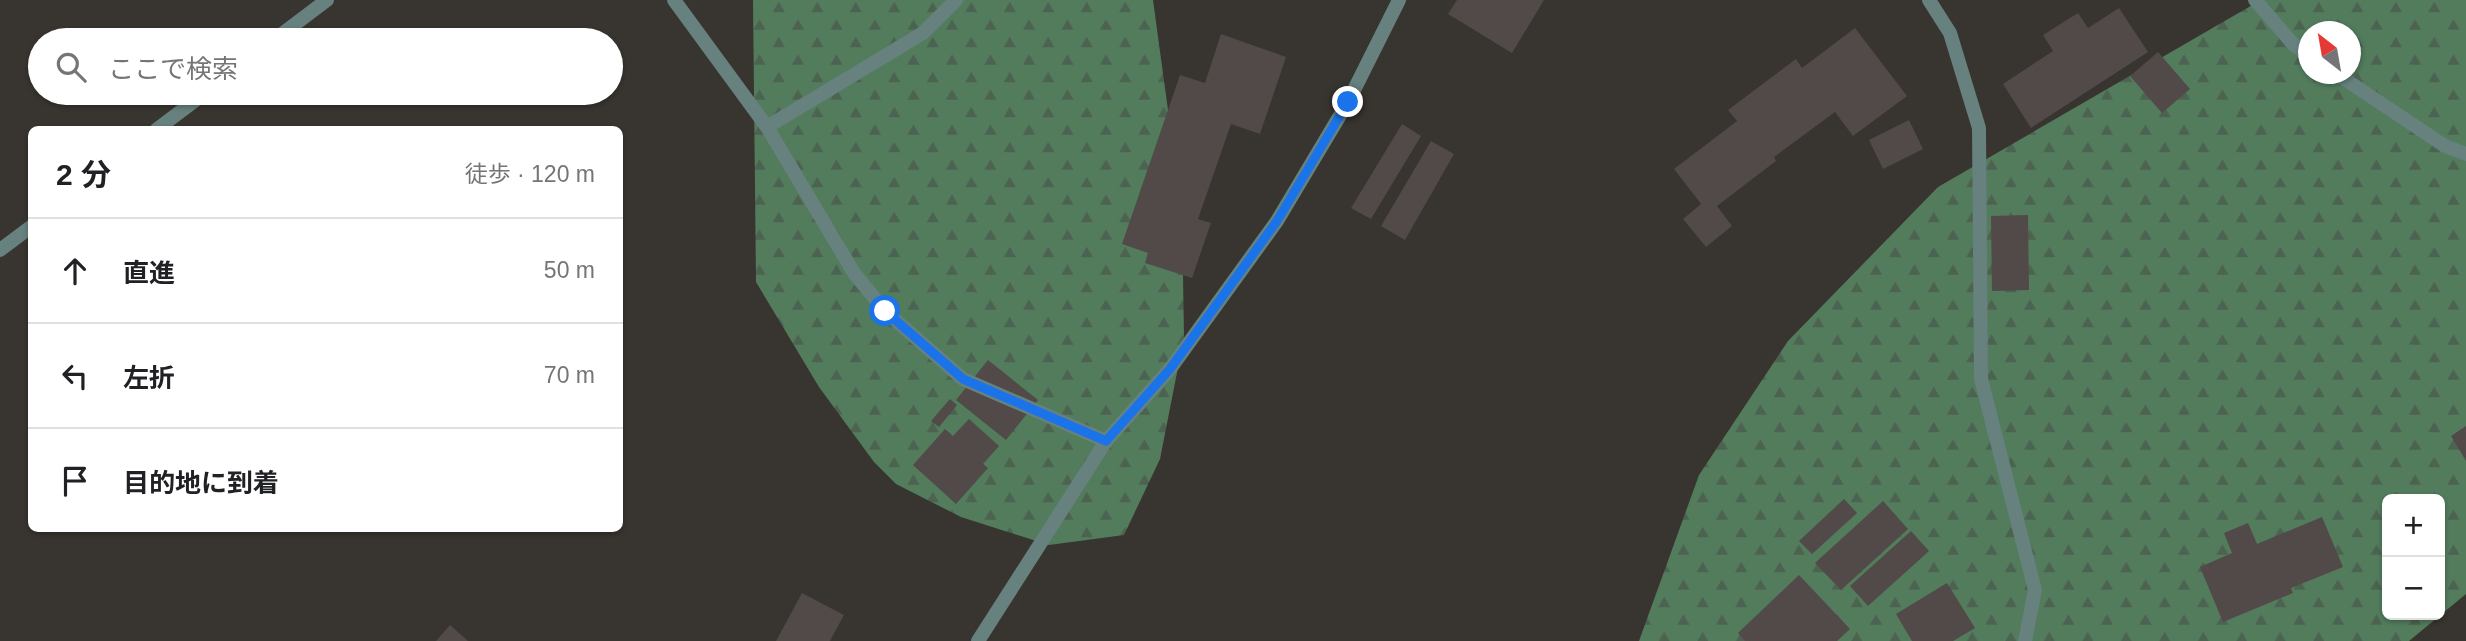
<!DOCTYPE html>
<html lang="ja">
<meta charset="utf-8">
<style>
:root{--surface:#fff;--page:#f2f2f2;--text:#202124;--muted:#757577;--line:#e0e0e0}
body{margin:0;font-family:Arial,"Noto Sans JP",sans-serif;background:var(--page);color:var(--text)}
.controls{position:absolute;right:21px;bottom:21px;display:grid;overflow:hidden;border-radius:10px;box-shadow:0 2px 5px #0004}
.controls button{width:63px;height:63px;display:grid;place-items:center;padding:0;border:0;border-bottom:2px solid var(--line);background:var(--surface);color:var(--text);font:35px sans-serif}
.compass{position:absolute;left:2298px;top:21px;width:63px;height:63px;border-radius:50%;background:var(--surface);box-shadow:0 2px 5px #0004;rotate:329deg}
.stop{position:absolute;width:21px;height:21px;margin:-16px;border:5px solid #1a73e8;border-radius:50%;background:#fff}
.stop.end{background:#1a73e8;border-color:#fff;box-shadow:0 2px 7px #0008}
.list{margin:0;padding:0;list-style:none}
h2{display:flex;justify-content:space-between;align-items:center;height:91px;margin:0;padding:0 28px;font-size:30px}
h2 small{font-size:23px;font-weight:400;color:var(--muted)}
.list li{display:grid;grid-template-columns:46px 1fr auto;gap:21px;align-items:center;box-sizing:border-box;height:105px;padding:0 28px;border-top:2px solid var(--line)}
.list b{display:block;font-size:26px;white-space:nowrap}
.list em{font-size:23px;font-style:normal;color:var(--muted)}
.icon{flex:none;width:38px;height:38px;fill:none;stroke:currentColor;stroke-width:2;stroke-linecap:round;stroke-linejoin:round}
.map{position:relative;flex:none;width:2466px;height:641px;overflow:hidden}
.search{position:absolute;background:var(--surface);box-shadow:0 2px 5px #0004;left:28px;top:28px;width:595px;height:77px;display:flex;align-items:center;gap:18px;box-sizing:border-box;padding:0 24px;border-radius:38px;color:var(--muted);font-size:26px}
.panel{position:absolute;background:var(--surface);box-shadow:0 2px 5px #0004;left:28px;top:126px;width:595px;height:406px;border-radius:10px}
.map>svg:first-child{display:block}
.forest{fill:url(#forest-firs);fill-rule:evenodd}
.building{fill:#514a48}
.lines{fill:none;stroke-linecap:round;stroke-linejoin:round}
.minor{stroke:#66817e;stroke-width:14}
.route{stroke:#1a73e8;stroke-width:9}
</style>
<div class="map">
<svg width="2466" height="641" viewBox="0 0 2466 641">
<defs>
<pattern id="forest-firs" width="22" height="20" patternUnits="userSpaceOnUse" patternTransform="scale(1.75)"><rect width="22" height="20" fill="#527c5c"/><path d="M5 1l3.5 6h-7zM16 11l3.5 6h-7z" fill="#4d6351"/></pattern>
</defs>
<rect width="100%" height="100%" fill="#38342f"/>
<!-- forest -->
<path class="forest" d="M753,0h400l29,213 2,124 -24,122 -36,76 -75,10 -88,-28 -65,-33 -22,-22 -55,-75 -63,-105z
M2261,0h205v594l-57,47h-770l60,-166 89,-134 150,-154zM2308,32h42v42h-42zM2387,499h53v116h-53z"/>
<!-- building -->
<path class="building" d="M1457,0h87l-32,53 -64,-39z
M2119,8l29,44 -117,76 -28,-44 50,-33 -10,-16 35,-22 10,15z
M1855,28l52,68 -54,40 -18,-24 -61,45 2,4 -59,45 15,20 -26,21 -23,-28 18,-15 -27,-35 63,-48 -9,-11 68,-51 6,9z
M1221,34l65,23 -26,77 -29,-10 -33,95 13,4 -19,55 -47,-15 3,-10 -26,-9 58,-169 25,8z
M2158,52l32,37 -28,24 -32,-37z
M1909,120l14,29 -40,20 -14,-29z
M1402,124l19,12 -50,83 -20,-11z
M1431,141l23,13 -49,86 -24,-14z
M2028,215l1,75 -37,1 -1,-75z
M988,360l50,40 -32,40 -50,-40z
M950,399l7,6 -18,22 -8,-6z
M969,419l30,27 -16,18 5,4 -32,36 -43,-39 32,-36 8,7z
M2466,426v35l-15,-25z
M1844,499l13,14 -45,41 -13,-13z
M1883,501l25,28 -67,61 -26,-27z
M2322,517l21,50 -52,21 2,5 -70,29 -23,-55 32,-14 -8,-20 24,-10 9,21z
M1911,531l18,20 -61,55 -18,-20z
M1799,575l51,54 -13,12h-92l-7,-8z
M1947,583l28,45 -22,13h-41l-16,-27z
M802,593l42,22 -14,26h-54z
M450,625l18,16h-32z"/>
<g class="lines">
<!-- minor -->
<path class="minor" d="M674,0l93,127 87,146 31,38 78,68 143,62
M1929,0l21,33 29,95 2,251 54,211 -10,51
M2255,0l38,44 15,11
M274,40l53,-40
M2337,74l108,72 21,8
M767,127l156,-94 33,-33
M156,130l49,-37
M0,250l32,-24
M978,641l128,-200 64,-72 107,-148 71,-119 51,-102"/>
</g>
<g class="lines">
<!-- route -->
<path class="route" d="M885,311l78,68 143,62 64,-72 107,-148 71,-119"/>
</g>
</svg>
<div class="controls">
<button>+</button>
<button>−</button>
</div>
<svg class="compass" viewBox="-18 -18 36 36"><path d="M0-13l5 13h-10z" fill="#e53935"/><path d="M0 13l5-13h-10z" fill="#757577"/></svg>
<div class="stop" style="left:885px;top:311px"></div>
<div class="stop end" style="left:1348px;top:102px"></div>
<div class="search"><svg class="icon" aria-label="search" viewBox="0 0 24 24"><circle cx="10" cy="10" r="6"/><path d="M15 15l6 6"/></svg>ここで検索</div>
<section class="panel">
<h2>2 分<small>徒歩 · 120 m</small></h2>
<ul class="list">
<li><svg class="icon" aria-label="ahead" viewBox="0 0 24 24"><path d="M12 20V5M6 11l6-6 6 6"/></svg><div><b>直進</b></div><em>50 m</em></li>
<li><svg class="icon" aria-label="left" viewBox="0 0 24 24"><path d="M17 20v-9H6M10 6l-5 5 5 5"/></svg><div><b>左折</b></div><em>70 m</em></li>
<li><svg class="icon" aria-label="arrive" viewBox="0 0 24 24"><path d="M6 21V4h12l-3 4 3 4H6"/></svg><div><b>目的地に到着</b></div></li>
</ul>
</section>
</div>
